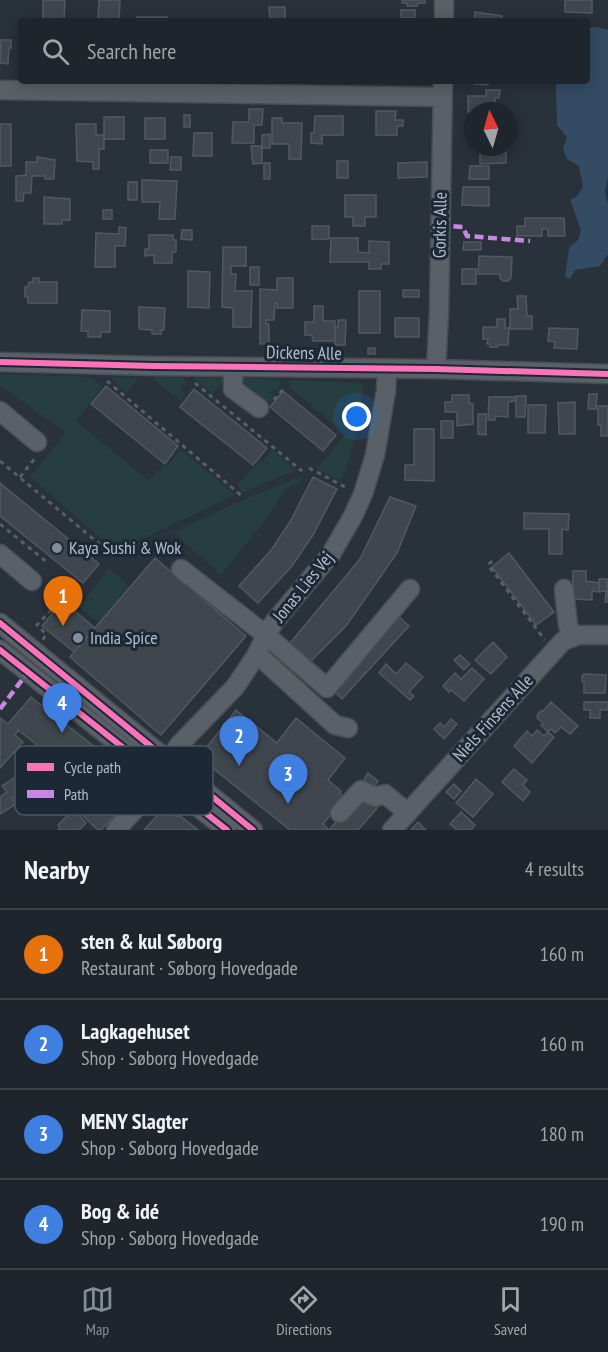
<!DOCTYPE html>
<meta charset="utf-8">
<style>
:root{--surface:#1f252c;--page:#272d34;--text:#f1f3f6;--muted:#a1a5a9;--line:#3c4248;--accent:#838d98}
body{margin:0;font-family:"PT Sans Narrow",sans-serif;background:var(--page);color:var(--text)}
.compass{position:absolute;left:464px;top:102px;width:54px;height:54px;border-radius:50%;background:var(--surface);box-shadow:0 3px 15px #0003;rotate:355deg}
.you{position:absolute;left:357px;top:417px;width:21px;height:21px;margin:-15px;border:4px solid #fff;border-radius:50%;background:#1a73e8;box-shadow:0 0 0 9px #1a73e833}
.badge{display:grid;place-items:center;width:39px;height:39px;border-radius:50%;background:var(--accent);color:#fff;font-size:20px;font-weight:700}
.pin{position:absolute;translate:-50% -50px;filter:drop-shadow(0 2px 3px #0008)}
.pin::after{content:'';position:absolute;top:32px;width:21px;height:18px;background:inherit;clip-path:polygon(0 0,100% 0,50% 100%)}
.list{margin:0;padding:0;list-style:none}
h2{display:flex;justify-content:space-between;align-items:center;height:78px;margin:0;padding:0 24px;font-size:26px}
h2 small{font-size:20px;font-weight:400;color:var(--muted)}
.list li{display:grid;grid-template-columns:39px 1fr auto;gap:18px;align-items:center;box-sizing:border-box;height:90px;padding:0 24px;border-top:2px solid var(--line)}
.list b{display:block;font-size:22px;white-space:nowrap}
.list p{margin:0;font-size:20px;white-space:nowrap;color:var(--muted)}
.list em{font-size:20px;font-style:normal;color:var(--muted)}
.icon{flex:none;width:33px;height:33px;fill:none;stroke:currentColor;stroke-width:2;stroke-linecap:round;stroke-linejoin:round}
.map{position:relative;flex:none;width:608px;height:830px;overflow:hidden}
.search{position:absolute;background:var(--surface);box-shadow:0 3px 15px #0003;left:18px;right:18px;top:18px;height:66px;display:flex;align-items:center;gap:15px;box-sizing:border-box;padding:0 21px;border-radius:6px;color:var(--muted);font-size:22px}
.sheet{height:438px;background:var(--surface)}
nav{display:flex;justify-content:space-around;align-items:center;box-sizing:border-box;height:84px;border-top:2px solid var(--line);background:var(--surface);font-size:16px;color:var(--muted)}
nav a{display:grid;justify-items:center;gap:3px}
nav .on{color:var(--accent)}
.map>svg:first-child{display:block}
.green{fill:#263e40}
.water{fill:#344b64}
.building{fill:#3f464d;stroke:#515861;stroke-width:1.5}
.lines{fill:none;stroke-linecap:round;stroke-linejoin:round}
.minor-casing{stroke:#484d54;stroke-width:21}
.path{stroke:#575e65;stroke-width:3;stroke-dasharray:4.5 4.5;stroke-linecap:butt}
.minor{stroke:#5a6067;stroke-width:18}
.quiet{stroke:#c787e3;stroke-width:4.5;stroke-dasharray:9 4.5;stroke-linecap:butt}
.cycleway-casing{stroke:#1c2835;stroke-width:10}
.cycleway{stroke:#fb73b8;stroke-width:6}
.poi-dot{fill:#838d98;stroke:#1c2835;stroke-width:2}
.labels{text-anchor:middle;stroke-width:6;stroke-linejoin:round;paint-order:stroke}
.street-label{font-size:18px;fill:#b3becb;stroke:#1c2835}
.poi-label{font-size:18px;fill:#b3becb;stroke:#1c2835;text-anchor:start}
.key{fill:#1c2835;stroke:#495562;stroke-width:1.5}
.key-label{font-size:16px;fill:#b3becb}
</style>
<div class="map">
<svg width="608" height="830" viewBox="0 0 608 830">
<rect width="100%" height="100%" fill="#29313a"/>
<!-- green -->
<path class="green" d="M0,374l90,3 13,9 -27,35 73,60 14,-16 4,1 13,-17 55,46 -119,56 -86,-74 36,-45 -66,-46z
M109,377l30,1 -12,15z
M155,377l28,1 4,3 -7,9 6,4 -6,7 -27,-21z
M227,377l-14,17 -20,-16z
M243,378l38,2 -2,11 -4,-2 -5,4 5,4 -5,6 -28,-21z
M289,380l75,3c-5,35 -9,65 -23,98l-25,-12 30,-35 -56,-46z
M272,449l24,21 -53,23 -6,-8 23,-25 3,1z
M304,475l-6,8 -12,5 -21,33 -44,54 -48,-43 72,-33z
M109,568l20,18 -30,36 -20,-15z"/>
<!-- water -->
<path class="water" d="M596,27l12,3v148l-3,13 3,13v50l-8,12 -25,4 -5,9 -5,-2 4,-29 9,-8 3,-10 -11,-30 7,-4 6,-9 -4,-21 -12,-7 -4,-10 4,-12 -10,-12 -1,-39 1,-5h30v-53z"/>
<!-- building -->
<path class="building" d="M43,0h22l-1,21h-21z
M99,0h21l-1,21h-21z
M402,0h23v3h-7l-1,3h-10v-3h-5z
M565,0h27v13l-27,-1z
M269,7h16v14h-15z
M401,10h14v8h-14z
M475,12l27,4 -1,5h-27z
M137,17h30v4h-30z
M1,40h10v8h-2l-1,16 -8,-1z
M474,81h14v4l-14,-1z
M486,90h14l-1,8h-4v13l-27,1v-16h18z
M249,109h14l-1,16h-8v18h-22l1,-21h16z
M376,111h20l-1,9h8v6h-6v9h-21z
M184,115h6v12h-6z
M315,116h28v19h-21v9l-11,-1v-10h3z
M104,117h20v22h-20z
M145,118h20v21h-20z
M272,118h10v5h20l-1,36h-12v-15h-17z
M0,124h11v42h-11z
M76,124h20v11h8v14h-5v20h-6v-7l-16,-1z
M194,133h18v23h-19z
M270,134v14h-8v-13z
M251,146h11v17l-9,1z
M482,147h24v16l-26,1v-11h2z
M150,150h18v13h-18z
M37,157l18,3 -1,19h-9v-3h-13l-1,17h-7l-1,8h-7v-25l10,-1v-13h11z
M171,157h10v13h-11z
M337,161h11v17h-11z
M427,162v15l-29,1v-15z
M264,163h6v16h-6z
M470,166h19v13h-20z
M142,180l35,1 -2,38h-16l1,-17h-18z
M128,182h9v18h-9z
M463,187h26v19l-27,-1z
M345,195h31v22h-11v9h-12v-9h-8z
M44,197l26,2v21h-8v4h-18z
M103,210h9v9h-9z
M525,218h39l1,18h-17v-7h-6v7h-25v-10h8z
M312,226h17v13h-17z
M119,227l7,1 -1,18h-10v21h-20l1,-34 23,1z
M182,230h10v10l-11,-1z
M149,235h24v5h3v12l-4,1v10h-18v-8l-9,1v-7h4z
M331,238h27v14l11,1v-12l20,1v22h-8v5h-12v-7h-39z
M464,242h17v8h-18z
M223,247h23v19h-15v8h5l-1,17h17l-1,36h-18v-19l-11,-1z
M479,256l33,1 -1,21 -3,3h-5l-3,-3v-4h-22z
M250,267h9v18h-9z
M462,269h14v15h-14z
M188,271l22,1 -1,36 -21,-1z
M33,278h6v4h18v21h-29v-6h-3v-10h3l1,-5h4z
M277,278h16v30h-16v-5h-2l-1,17h-8v4h3v20h-9v-55l17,1z
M403,290h16v7h-16z
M359,291h21v42h-21z
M517,296h9l1,20h5v13h-22v-20h8z
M314,306h9v15h12v20h-22l-1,-6h-7v-13h9z
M139,307l26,1 -1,22h-3v4h-9v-4l-13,-1z
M82,310l28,1v21h-9v5h-13v-6h-7z
M395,318h24v19h-24z
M497,319h8v9h4l-1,17h-10v2h-8v-3h-3l1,-5h-5v-12h14z
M338,320h8l-1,25h-10v-18h3z
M549,328l29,1 -1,20 -23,-1 1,-6 -7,-1z
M368,348h7v6h-7z
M106,386l72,60 -13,18 -74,-60z
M194,389l73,59 -14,17 -73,-58z
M283,391l53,44 -13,16 -53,-44z
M589,394h8l-1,15h-8z
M452,395h17v8l4,1v20l-16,2v-14h-12v-10h7z
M516,396h10l-1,21h-9z
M489,397h26v4l-7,1v15l-13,-1v4h-7z
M575,402v32h-16l-1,-31z
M528,405h18l-1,28h-17z
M598,406h10v30h-7v-11h-3z
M478,414h8v21l-8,-1z
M441,421h12v17h-12z
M414,429h20v52l-29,-1v-15h9z
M313,477l24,12 -24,46 -21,31 -34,37 -19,-17 33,-37 19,-29z
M0,483l99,81 -16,19 -83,-67z
M390,497l26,9 -19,47 -51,73 -40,40 -20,-18 74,-89z
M524,513l45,1 -1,16 -6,-1v25h-13v-25h-25z
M509,553l45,59 -18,13 -44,-58z
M155,558l91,78 -85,99 -91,-78z
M573,571h13v10l13,2v9l-7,-1v9l-19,-1z
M599,579h8l1,23h-3l1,-11 -7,1z
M63,601l32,27 -21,24 -32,-26z
M399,617l10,9 -67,73 -8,-8z
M493,642l14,15 -16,17 -16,-14z
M460,655l10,9 -6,6 -10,-10z
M406,663l17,14 -14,15 5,4 -4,4 -31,-27 7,-9 10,10z
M472,668l12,11 -20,22 -13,-11 -2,2 -6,-6 12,-13 6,6z
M584,674l22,1 -1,18h-21v-10l-2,-2v-5z
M31,697l110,86 1,5 -41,42h-3l-15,-14 25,-26 -35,-31 -8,8 -47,-37 -3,5 8,7 -23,26v-50l8,6z
M551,702l27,24 -8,8 -9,-7 -6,6 -4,-4 -3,3 -7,-7 2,-2 -6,-5 1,-4 3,-3h2z
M584,702h24v8h-8v8h-10v-8h-6z
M236,710l41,33 19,-25 49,40 -17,22 13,11 -2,2 6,4 -22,27 6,6 33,-37 16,14 -20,23h-68l-91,-73z
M451,719l6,5 -13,15 -10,-10 6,-6 4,4z
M537,730l7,6 4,-4 6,5 -22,26 -18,-17 13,-15 5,5z
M33,765l8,12 -29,21 4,6 -16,10v-17l7,-5 -5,-6z
M514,769l13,11 -4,5 7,7 -7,9 -21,-19z
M368,773l10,8 -4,7 -10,-8z
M476,779l17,15 -20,23 -17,-14z
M454,784l7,7 -7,8 -8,-7z
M69,805l17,18 -7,7h-21l2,-3 -2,-2 12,-12 -4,-5z
M163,809l5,5 3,-2 6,5 2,-2 19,15h-54z
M461,812l14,13 -4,5h-14l-7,-6z
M418,822l8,8h-15z"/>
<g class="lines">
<!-- minor casing -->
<g class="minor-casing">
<path id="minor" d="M444,21v-21
M0,90l442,7
M0,362l154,4 282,3 172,5
M233,367v22l26,19
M436,369l3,-57 4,-231
M0,411l37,31
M0,554l32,27
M181,569l85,66 61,53 83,-99
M564,589l4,36 4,12
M0,623l253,207
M0,650l227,180
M257,654l78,71 13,3
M340,813l21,-23 14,7 10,-3 23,19
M116,830l47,-51 6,-19 10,-15 56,-58 22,-33 9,-19 9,-14 56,-67 22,-38 10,-22 12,-39 11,-64 1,-22
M392,830l171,-189 16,-6h29"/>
</g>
<!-- path -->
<path class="path" d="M107,381l136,116
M195,383l107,88
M274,400l10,-12
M0,461l115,96
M309,468l38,20
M20,477l16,-20
M0,524l48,39
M492,561l-4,4 57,75
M43,640l3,-6 -9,-9 14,-15"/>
<!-- minor -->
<use href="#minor" class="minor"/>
<!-- quiet -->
<path class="quiet" d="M440,225l23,2 4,9 63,5
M0,709l28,-37"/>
<!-- cycleway casing -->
<g class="cycleway-casing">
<path id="cycleway" d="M0,362l154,4 282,3 172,5
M0,623l253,207
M0,650l227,180"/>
</g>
<!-- cycleway -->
<use href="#cycleway" class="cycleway"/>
</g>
<!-- markers -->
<g class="poi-dot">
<circle cx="57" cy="548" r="6"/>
<circle cx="78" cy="638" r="6"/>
</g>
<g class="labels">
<!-- street labels -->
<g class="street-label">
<text transform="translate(440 225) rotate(-89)" y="6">Gorkis Alle</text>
<text transform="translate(304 353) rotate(1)" y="6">Dickens Alle</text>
<text transform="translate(303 587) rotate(-51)" y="6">Jonas Lies Vej</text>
<text transform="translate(493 718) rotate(-48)" y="6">Niels Finsens Alle</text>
</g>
<!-- poi labels -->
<g class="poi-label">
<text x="69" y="554">Kaya Sushi &amp; Wok</text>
<text x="90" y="644">India Spice</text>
</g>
</g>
<!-- legend -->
<rect x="15" y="746" width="198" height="69" rx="9" class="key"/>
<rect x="27" y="763" width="27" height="8" fill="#fb73b8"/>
<rect x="27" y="790" width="27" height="8" fill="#c787e3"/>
<g class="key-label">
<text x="64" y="773">Cycle path</text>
<text x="64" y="800">Path</text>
</g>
</svg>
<svg class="compass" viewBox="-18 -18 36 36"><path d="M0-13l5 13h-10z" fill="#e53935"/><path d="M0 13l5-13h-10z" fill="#a1a5a9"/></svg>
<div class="you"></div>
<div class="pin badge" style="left:63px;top:626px;background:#e8710a">1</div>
<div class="pin badge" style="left:239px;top:766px;background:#3f7fe0">2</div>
<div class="pin badge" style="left:288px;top:804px;background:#3f7fe0">3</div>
<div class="pin badge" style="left:62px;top:733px;background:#3f7fe0">4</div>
<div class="search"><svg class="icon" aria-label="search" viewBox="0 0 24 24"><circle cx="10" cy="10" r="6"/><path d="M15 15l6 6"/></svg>Search here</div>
</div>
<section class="sheet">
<h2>Nearby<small>4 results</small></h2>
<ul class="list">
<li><span class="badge" style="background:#e8710a">1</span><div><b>sten &amp; kul Søborg</b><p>Restaurant · Søborg Hovedgade</p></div><em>160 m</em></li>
<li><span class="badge" style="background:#3f7fe0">2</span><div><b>Lagkagehuset</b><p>Shop · Søborg Hovedgade</p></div><em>160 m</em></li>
<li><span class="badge" style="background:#3f7fe0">3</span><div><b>MENY Slagter</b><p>Shop · Søborg Hovedgade</p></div><em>180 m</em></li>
<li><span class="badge" style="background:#3f7fe0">4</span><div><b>Bog &amp; idé</b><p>Shop · Søborg Hovedgade</p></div><em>190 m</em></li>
</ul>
</section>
<nav>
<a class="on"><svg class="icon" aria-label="map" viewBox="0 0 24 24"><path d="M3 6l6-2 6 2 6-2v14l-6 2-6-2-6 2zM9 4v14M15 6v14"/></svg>Map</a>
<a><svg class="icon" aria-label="directions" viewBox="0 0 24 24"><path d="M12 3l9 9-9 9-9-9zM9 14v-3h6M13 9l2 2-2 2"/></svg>Directions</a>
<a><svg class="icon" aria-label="saved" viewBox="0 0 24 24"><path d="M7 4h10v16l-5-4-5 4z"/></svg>Saved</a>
</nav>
